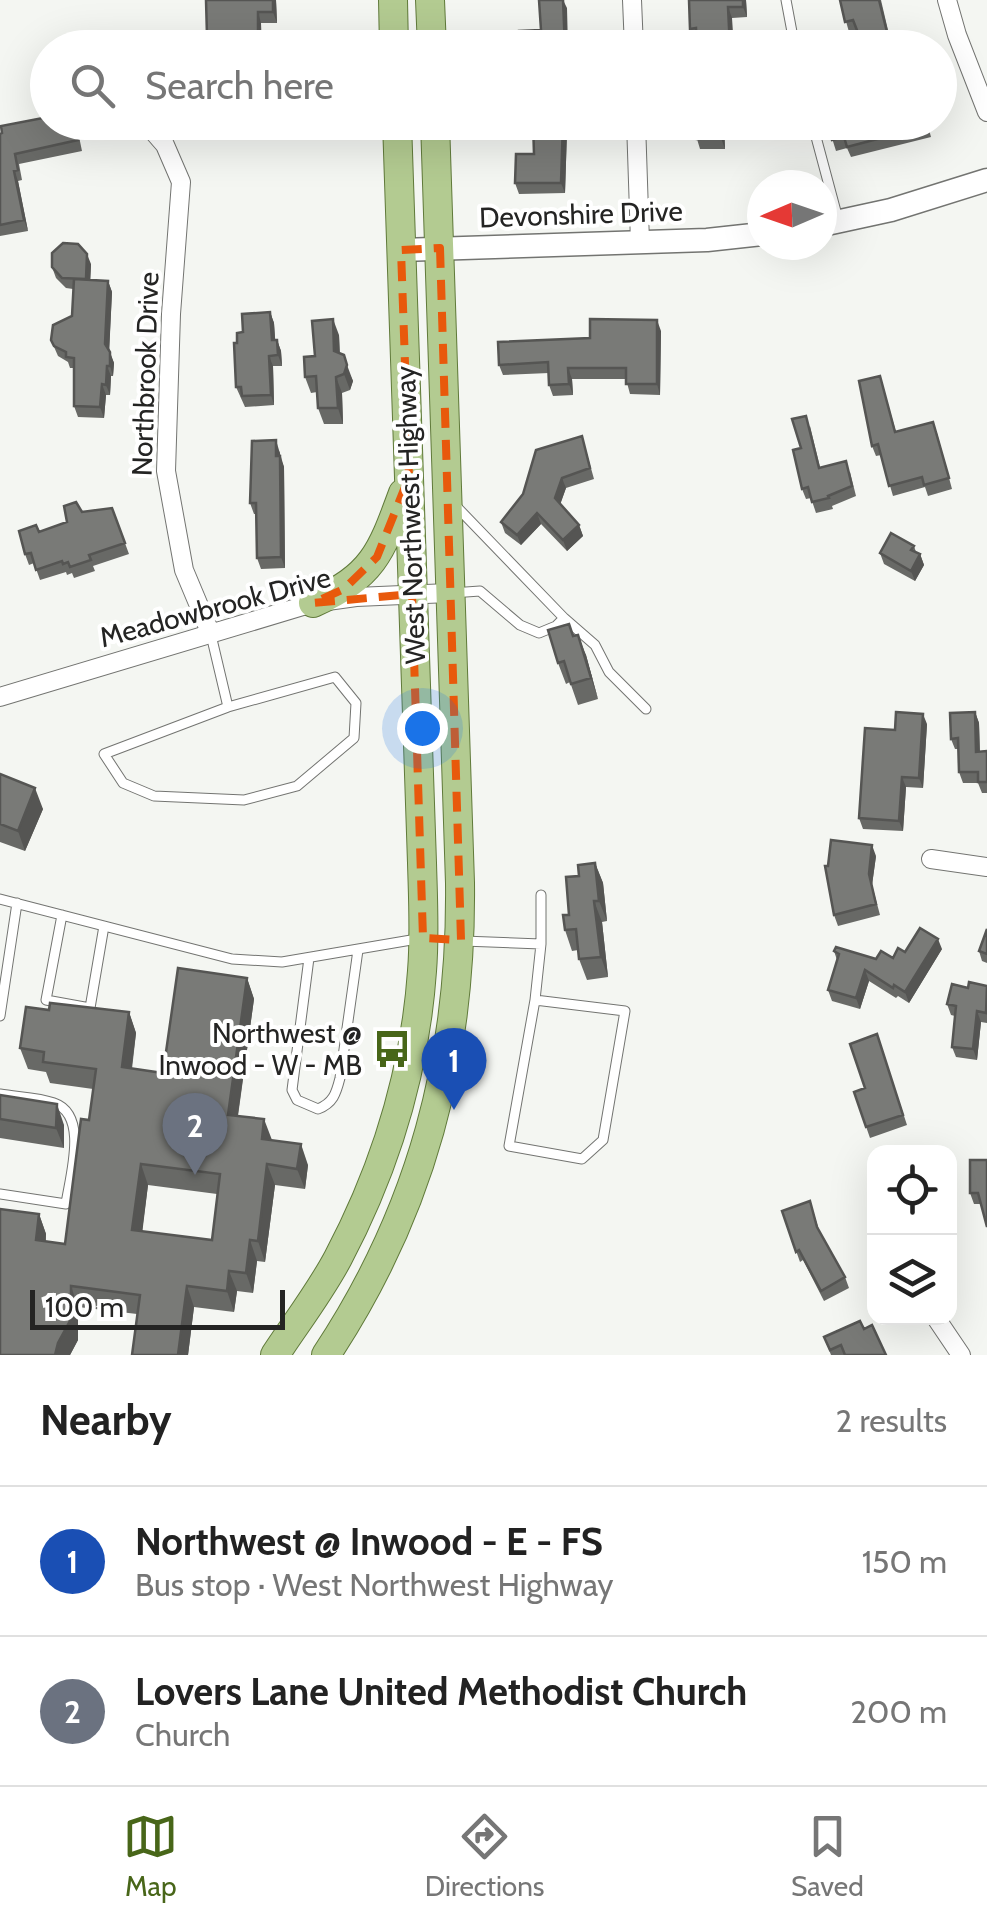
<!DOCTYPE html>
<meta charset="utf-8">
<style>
:root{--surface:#fff;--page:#f2f2f2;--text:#222;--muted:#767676;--line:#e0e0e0;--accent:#486619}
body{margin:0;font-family:Cabin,sans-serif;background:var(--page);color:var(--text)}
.controls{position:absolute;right:30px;bottom:30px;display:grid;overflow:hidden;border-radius:20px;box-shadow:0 10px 40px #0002}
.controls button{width:90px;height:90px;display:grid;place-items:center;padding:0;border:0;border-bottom:2px solid var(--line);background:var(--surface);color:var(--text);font:50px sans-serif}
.compass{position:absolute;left:747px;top:170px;width:90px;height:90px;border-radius:50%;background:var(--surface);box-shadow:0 10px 40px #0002;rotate:268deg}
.scale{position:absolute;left:30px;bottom:25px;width:255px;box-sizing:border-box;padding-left:10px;border:5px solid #242423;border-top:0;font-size:28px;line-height:35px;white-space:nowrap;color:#242423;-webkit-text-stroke:8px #fff;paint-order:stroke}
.you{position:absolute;left:422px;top:728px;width:35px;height:35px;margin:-25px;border:8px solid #fff;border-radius:50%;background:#1a73e8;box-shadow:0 0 0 15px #1a73e833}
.badge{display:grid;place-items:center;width:65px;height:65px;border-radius:50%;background:var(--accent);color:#fff;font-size:32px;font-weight:700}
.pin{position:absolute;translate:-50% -82px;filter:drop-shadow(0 2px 5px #0008)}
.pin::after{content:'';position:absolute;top:52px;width:35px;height:30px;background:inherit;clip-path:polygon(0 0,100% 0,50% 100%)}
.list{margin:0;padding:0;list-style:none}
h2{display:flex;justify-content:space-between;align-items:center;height:130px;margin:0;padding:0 40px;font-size:42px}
h2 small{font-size:32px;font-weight:400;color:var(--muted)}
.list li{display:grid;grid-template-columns:65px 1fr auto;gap:30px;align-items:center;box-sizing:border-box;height:150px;padding:0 40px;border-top:2px solid var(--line)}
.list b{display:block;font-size:38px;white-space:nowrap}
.list p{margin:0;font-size:32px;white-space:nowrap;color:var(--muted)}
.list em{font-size:32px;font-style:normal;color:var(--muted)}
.icon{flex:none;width:55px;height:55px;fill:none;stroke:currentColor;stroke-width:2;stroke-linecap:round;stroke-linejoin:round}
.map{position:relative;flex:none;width:987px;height:1355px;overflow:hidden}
.search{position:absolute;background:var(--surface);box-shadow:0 10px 40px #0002;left:30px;right:30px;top:30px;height:110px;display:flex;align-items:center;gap:25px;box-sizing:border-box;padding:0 35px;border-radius:55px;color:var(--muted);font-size:38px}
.sheet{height:430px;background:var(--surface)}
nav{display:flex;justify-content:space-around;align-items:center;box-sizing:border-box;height:140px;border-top:2px solid var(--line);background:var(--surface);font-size:28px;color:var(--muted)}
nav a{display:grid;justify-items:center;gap:5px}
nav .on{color:var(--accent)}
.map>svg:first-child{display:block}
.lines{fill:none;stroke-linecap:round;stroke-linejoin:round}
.service-casing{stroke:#737471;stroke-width:11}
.minor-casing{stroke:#737471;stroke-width:20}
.tertiary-casing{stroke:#737471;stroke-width:25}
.primary-casing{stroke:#607a3a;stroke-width:30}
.service{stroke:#fff;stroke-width:9}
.minor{stroke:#fff;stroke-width:18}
.tertiary{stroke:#fff;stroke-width:22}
.primary{stroke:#b3cb91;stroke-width:28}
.wall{fill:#686966;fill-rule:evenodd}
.shaded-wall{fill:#555553}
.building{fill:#797a77;stroke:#555553;stroke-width:2.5;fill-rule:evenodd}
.marked{fill:none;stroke:#e8590c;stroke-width:8;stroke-dasharray:20 12;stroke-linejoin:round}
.labels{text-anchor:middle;stroke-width:8;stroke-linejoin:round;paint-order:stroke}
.street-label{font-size:28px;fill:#242423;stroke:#fff}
.poi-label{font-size:28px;fill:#242423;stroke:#fff;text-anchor:end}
</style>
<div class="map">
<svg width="987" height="1355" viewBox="0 0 987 1355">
<rect width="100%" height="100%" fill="#f4f6f2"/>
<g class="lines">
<!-- service casing -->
<g class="service-casing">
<path id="service" d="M786,0l9,48
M812,122l26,97
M452,593l28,-2 40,34 19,8 17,-7 8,-8 -111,-115
M564,618l31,27 14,27 37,37
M211,635l17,72
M335,677l21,26 -2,35 -57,48 -53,14 -90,-4 -31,-13 -19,-29 124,-47z
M0,899l232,60 50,3 135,-23
M62,915l-16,85 44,8 14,-82
M463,941l78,3 -6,56 90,11 -22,129 -21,19 -73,-13 26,-146
M541,944v-49
M309,958l-17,132 5,10 21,9c15,-6 18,-15 22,-31l18,-128
M0,1016l17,-113
M0,1094c17,3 38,3 54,9 35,12 16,73 12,101l-66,-10"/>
</g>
<!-- minor casing -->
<g class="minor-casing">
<path id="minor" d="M632,0l2,48
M947,0l10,35 30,77
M145,122l20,23 16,37 -10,132 -5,157 18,99 26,62
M636,122l4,120
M0,697l313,-94 43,-6 93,-4
M931,859l56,8
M936,1318l25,37"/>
</g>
<!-- tertiary casing -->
<g class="tertiary-casing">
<path id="tertiary" d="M822,225l69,-15 96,-30
M401,250l306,-10 55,-6"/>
</g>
<!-- primary casing -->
<g class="primary-casing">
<path id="primary" d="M393,0l1,48
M430,0l2,48
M313,603c60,-27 68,-50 90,-110
M275,1355c21,-32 45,-63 63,-97 47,-89 77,-187 84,-287 3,-36 1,-72 0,-108l-25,-741
M326,1355c96,-145 136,-298 134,-472l-25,-761"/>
</g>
<!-- service -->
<use href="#service" class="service"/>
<!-- minor -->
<use href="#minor" class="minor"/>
<!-- tertiary -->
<use href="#tertiary" class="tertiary"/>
<!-- primary -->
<use href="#primary" class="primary"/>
</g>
<!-- wall -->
<path class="wall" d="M276,0l1,23h-16l-45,23h-6l-3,-10z
M689,0h57l1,17 -15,1 -38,21 -4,-10z
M840,0h41l10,43 -27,5 -7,-18 -8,2z
M48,122h28l6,29 -63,13 3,16 -4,1 10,50 -28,5v-102z
M533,122h40v9h-6l-2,62 -46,1 -4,-11 19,-29z
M696,122h49v2l-21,1 1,24h-25l-3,-10z
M827,122h100l4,15 -80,20 -4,-9 -11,3z
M91,264l-1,16 18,1 4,11 -3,59 5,12 -1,13h-2l-1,19h-4l-2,23 -26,-1 -4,-11v-38h-4l-2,-6 -10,-6 -7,-16 21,-24 1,-27 -7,-1 -10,-10 -4,-11z
M270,312l4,11 1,17h2l4,11 1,15h-9l1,39 -29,2 -9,-20 1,-44 6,-11z
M661,331l-1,64 -30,-1 -4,-15h-54l1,16 -20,1 -4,-11v-12l-46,2 -4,-10 91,-27z
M339,335l1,19 13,27 -3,9 -8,3 1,31h-19l-6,-16 -1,-16 -6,1 -6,-16 10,-21z
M880,376l16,56 41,1 15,56 -24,7 -3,-9 -32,9 -12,-41 -5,1 -4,-10z
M810,426l10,41 30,5 6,24 -24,10 1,3 -17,4 -5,-15 -5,1 -4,-10 -1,-41z
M582,436l12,43 -28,9 -6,16 19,21 4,11 -16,15 -26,-27 -20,21 -16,-12 -4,-11z
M280,451v6l4,10 1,101 -24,1 -4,-11 -1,-44h-2l-4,-11z
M112,508l17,46 -36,12 2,5 -21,7 -2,-5 -5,2 -1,-3 -26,8 -6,-17 -5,2 -4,-11 14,-22 28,-10 15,-10z
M914,546l2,6 4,2 4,11 -9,16 -31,-17 -4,-11z
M574,636l12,19 12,44 -20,6 -8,-23 -4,2 -8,-21z
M975,712l4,11 1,29 7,-1v42h-5l-4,-10h-15l-4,-11 -1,-23h-3l-4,-10z
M927,724l-4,64 -17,-1 -3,44 -40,-2 -4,-11z
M0,774l43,35 -18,42 -25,-9z
M876,856l-4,29 8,30 -42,11 -4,-11z
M595,863l8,20 4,38 -5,1 6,55 -21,3 -8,-21 -1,-9 -6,1 -7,-21 14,-54z
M987,929v34l-5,-2 -3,-10z
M942,949l-33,54 -11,-7 -2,2 -27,-17 -9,28 -28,-8 -4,-11 9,-30 -3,-9 42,8 17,-1 12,-6z
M247,978l7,21 -16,117 70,49 -3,24 -30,-4 -10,77 -8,-1 -4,32 -16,-2 -3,21 -40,-5 -6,48h-56l5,-41 -59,-7v33l-8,15h-70l39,-141 7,20v7l19,3 24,-124 4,-31 -43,-6 -4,-11 -18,-3 -8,-21 29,-38 80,2 7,21 -4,36 31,4zM148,1185l69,9 -5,46 -70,-9z
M987,986v37l-6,-1 -4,38 -21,-3 -4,-10 3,-31 -4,-1 -4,-11 21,-16z
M877,1034l30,91 -37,13 -16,-46 11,-4z
M0,1095l64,30v23l-64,-10z
M987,1160l-6,44h-7l-4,-11z
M810,1201l9,29 26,47 4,11 -25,13 -21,-41 -3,2 -18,-51z
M864,1329l22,26h-55l-7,-18z"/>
<!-- shaded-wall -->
<path class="shaded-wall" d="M273,0h3l1,23 -4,-11z
M563,0l4,8 1,40h-3z
M743,0h3l1,17 -4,-10z
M728,7l4,11 2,30h-4z
M258,12l3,11 1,25h-4z
M563,122l4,9 -2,62 -4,-10z
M721,122h3v3l1,24 -4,-11z
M14,171l4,10 10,50 -4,-11z
M87,254l4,10 -1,25 -4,-10z
M108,281l4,11 -3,63 -4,-11z
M270,312l4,11 2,28 -4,-11z
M333,319l6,16 1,32 -6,-16z
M657,320l4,11 -1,64 -3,-11z
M277,340l4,11 1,15 -4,-11z
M110,352l4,11 -1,13 -3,-10z
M269,356l4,10 1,39 -3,-10z
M347,365l6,16 -3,9 -6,-16z
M107,366l4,10 -1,19 -4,-10z
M568,368l4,11 1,16 -4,-11z
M336,377l6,16 1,31 -5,-16z
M102,384l4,11 -2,23 -4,-11z
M276,440l8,27 1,101 -4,-11z
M562,478l4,10 -7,20 -4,-10z
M537,513l4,11 -20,21 -4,-10z
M579,525l4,11 -16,15 -4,-11z
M920,554l4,11 -9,16 -4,-10z
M578,635l8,20 12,44 -7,-21z
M975,712l4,11 1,39 -4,-10z
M923,714l4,10 -4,64 -4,-10z
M902,777l4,10 -3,44 -4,-10z
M35,788l8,21 -18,42 -7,-20z
M872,845l4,11 -4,29 8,30 -11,-41z
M595,863l8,20 4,38 -8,-20z
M594,901l8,21 6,55 -7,-20z
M938,939l4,10 -33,54 -4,-11z
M865,970l4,11 -9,28 -4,-11z
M247,978l7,21 -19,136 -7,-20z
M977,1011l4,11 -4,38 -4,-11z
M129,1012l7,21 -7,55 -7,-21z
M57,1104l7,21v23l-8,-20z
M264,1119l8,21 -10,-1z
M301,1144l7,21 -3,24 -8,-20z
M141,1164l7,21 -8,66 -8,-21z
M267,1164l8,21 -10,77 -7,-21z
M39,1214l7,20 -3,27 -7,-21z
M250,1240l7,21 -4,32 -7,-20z
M229,1271l8,20 -3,21 -7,-21z
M71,1286l7,21v33l-8,15h-15z
M187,1286l7,21 -6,48h-10z"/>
<!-- building -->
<path class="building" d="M206,0h67v12h-15v36h-42v-13l-9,1z
M539,0h24l2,48h-46v-17l22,-1z
M689,0h54v7h-15l2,41h-33l-1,-20 -6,1z
M840,0h39l8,32 -27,6 -7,-18 -8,2z
M48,117v5h26l4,18 -63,14 3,16 -4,1 10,49 -24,5v-91l2,-1 -1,-7z
M533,122h30l-2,61h-46l1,-29h18z
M696,122h25v16l-24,1z
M827,122h99l1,4 -80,21 -3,-10 -12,3z
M63,243l15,1 9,10 -1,25 -24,-1 -10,-11v-14z
M74,279l34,2 -3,63 5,8v14h-3l-1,19 -4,-1 -2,23 -26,-1v-48l-8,-1v-5l-12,-6 -3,-6 2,-15 19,-9z
M270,312l2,28h5l1,15 -9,1 2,39 -29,1 -1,-9h-5l-2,-44h3v-10l6,-1 -1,-18z
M333,319l1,32 10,4 3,10 -3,9 -8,3 2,31h-20l-2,-32 -11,1 -1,-20 11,-1 -3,-35z
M590,319l67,1v64h-31v-16h-58l1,16 -20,1 -1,-23 -49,3 -1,-23 92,-4z
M880,376l15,56 38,-10 16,56 -25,7 -2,-8 -33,9 -11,-42 -6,2 -13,-65z
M806,416l13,52 27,-7 6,25 -24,10 1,2 -17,4 -4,-15 -6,2 -9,-39 8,-2 -9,-29z
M582,436l8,32 -28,10 -7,20 24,27 -16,15 -26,-27 -20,22 -16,-13 22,-28 13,-44z
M276,440v16h4l1,101 -24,1 -1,-55h-6l2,-62z
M76,502l6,10 30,-4 13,35 -36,12 2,5 -21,7 -2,-5 -5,2 -1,-3 -26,9 -5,-17 -6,1 -6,-23 17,-6 3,7 28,-10 -3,-16z
M891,533l23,13 -3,4 9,4 -9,17 -31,-18z
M569,624l4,12 5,-1 13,43 -20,6 -7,-23 -6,2 -10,-33z
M896,712l27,2 -4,64 -17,-1 -3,44 -40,-3 6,-90 30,2z
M975,712l1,40 11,-1v31h-9v-10h-19l-1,-34 -7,1 -1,-26z
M0,774l35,14 -17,43 -18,-7z
M831,840l41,5 -3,29 7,30 -42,11 -9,-49h3z
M595,863l4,38h-5l7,56 -22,2 -3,-30 -11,1 -2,-15h6l-3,-38 13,-1 -1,-11z
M920,928l18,11 -33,53 -11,-7 -1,3 -28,-18 -9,28 -28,-8 11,-36 -5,-3 2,-4 40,12 5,-8 12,7 5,-10 7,4z
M987,929v25l-8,-3z
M178,968l69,10 -19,137 36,4 -2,20 39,5 -4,25 -30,-5 -9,77 -8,-1 -4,33 -17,-2 -2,20 -40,-5 -9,69h-46l8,-60 -69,-9v33l-13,24 -3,12h-55v-146l39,5 -3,26 29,4 16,-125 8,1 7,-51 -53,-7 1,-10 -24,-4 6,-41 23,3 1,-7 79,9 -7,55 41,6zM141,1164l79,10 -8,66 -80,-10z
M969,982l18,4 -1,27 -9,-2 -4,38 -21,-2 4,-41 -9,-2 5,-20 16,4z
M877,1034l26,81 -37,12 -12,-35 11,-4 -15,-44z
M0,1095l57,9 -1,24 -56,-9z
M970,1160h17v67l-9,-34h-8z
M810,1201l7,26 28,50 -24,14 -22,-41 -3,2 -14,-41z
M860,1321l4,8 8,-4 14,30h-41l-4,-10 -11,5 -6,-13z"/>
<!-- marked area -->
<path class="marked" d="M440,248l21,692 -38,-2 -11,-344 -99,9 31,-14 33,-32 32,-80 -8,-227z"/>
<!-- icons -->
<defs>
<g id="bus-bare" transform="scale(3)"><path d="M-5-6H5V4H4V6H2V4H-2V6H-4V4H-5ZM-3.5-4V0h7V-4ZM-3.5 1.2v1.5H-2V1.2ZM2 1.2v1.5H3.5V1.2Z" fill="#486619" stroke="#fff" stroke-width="2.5" paint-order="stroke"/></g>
</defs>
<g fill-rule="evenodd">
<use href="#bus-bare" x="392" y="1049"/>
</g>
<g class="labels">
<!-- street labels -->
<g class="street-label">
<text transform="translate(581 214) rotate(-2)" y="10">Devonshire Drive</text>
<text transform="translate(145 374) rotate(-88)" y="10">Northbrook Drive</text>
<text transform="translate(410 515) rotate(-92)" y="10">West Northwest Highway</text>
<text transform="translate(215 607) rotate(-15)" y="10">Meadowbrook Drive</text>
</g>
<!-- poi labels -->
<g class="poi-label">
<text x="362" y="1043">Northwest @<tspan x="362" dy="32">Inwood - W - MB</tspan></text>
</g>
</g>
</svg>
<div class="controls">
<button><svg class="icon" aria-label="locate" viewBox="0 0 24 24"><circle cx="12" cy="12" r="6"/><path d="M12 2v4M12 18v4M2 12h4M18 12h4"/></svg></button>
<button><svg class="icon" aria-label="layers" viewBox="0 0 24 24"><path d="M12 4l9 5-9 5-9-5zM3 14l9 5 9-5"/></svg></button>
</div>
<svg class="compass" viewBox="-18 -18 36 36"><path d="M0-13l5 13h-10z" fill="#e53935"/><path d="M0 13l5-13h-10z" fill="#767676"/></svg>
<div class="scale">100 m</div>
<div class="you"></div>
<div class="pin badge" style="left:454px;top:1110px;background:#1a4fb4">1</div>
<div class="pin badge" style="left:195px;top:1175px;background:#6b7280">2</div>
<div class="search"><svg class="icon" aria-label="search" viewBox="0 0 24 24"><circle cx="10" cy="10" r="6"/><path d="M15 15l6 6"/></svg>Search here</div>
</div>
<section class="sheet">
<h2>Nearby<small>2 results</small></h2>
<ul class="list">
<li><span class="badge" style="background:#1a4fb4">1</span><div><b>Northwest @ Inwood - E - FS</b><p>Bus stop · West Northwest Highway</p></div><em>150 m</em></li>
<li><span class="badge" style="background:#6b7280">2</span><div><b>Lovers Lane United Methodist Church</b><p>Church</p></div><em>200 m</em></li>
</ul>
</section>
<nav>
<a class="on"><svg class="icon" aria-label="map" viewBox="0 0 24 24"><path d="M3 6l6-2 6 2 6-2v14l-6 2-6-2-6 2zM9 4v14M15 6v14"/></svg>Map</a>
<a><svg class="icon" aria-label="directions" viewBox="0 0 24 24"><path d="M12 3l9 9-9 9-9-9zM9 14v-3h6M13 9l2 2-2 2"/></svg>Directions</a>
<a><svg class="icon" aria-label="saved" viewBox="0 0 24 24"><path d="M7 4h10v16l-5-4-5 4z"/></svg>Saved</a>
</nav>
